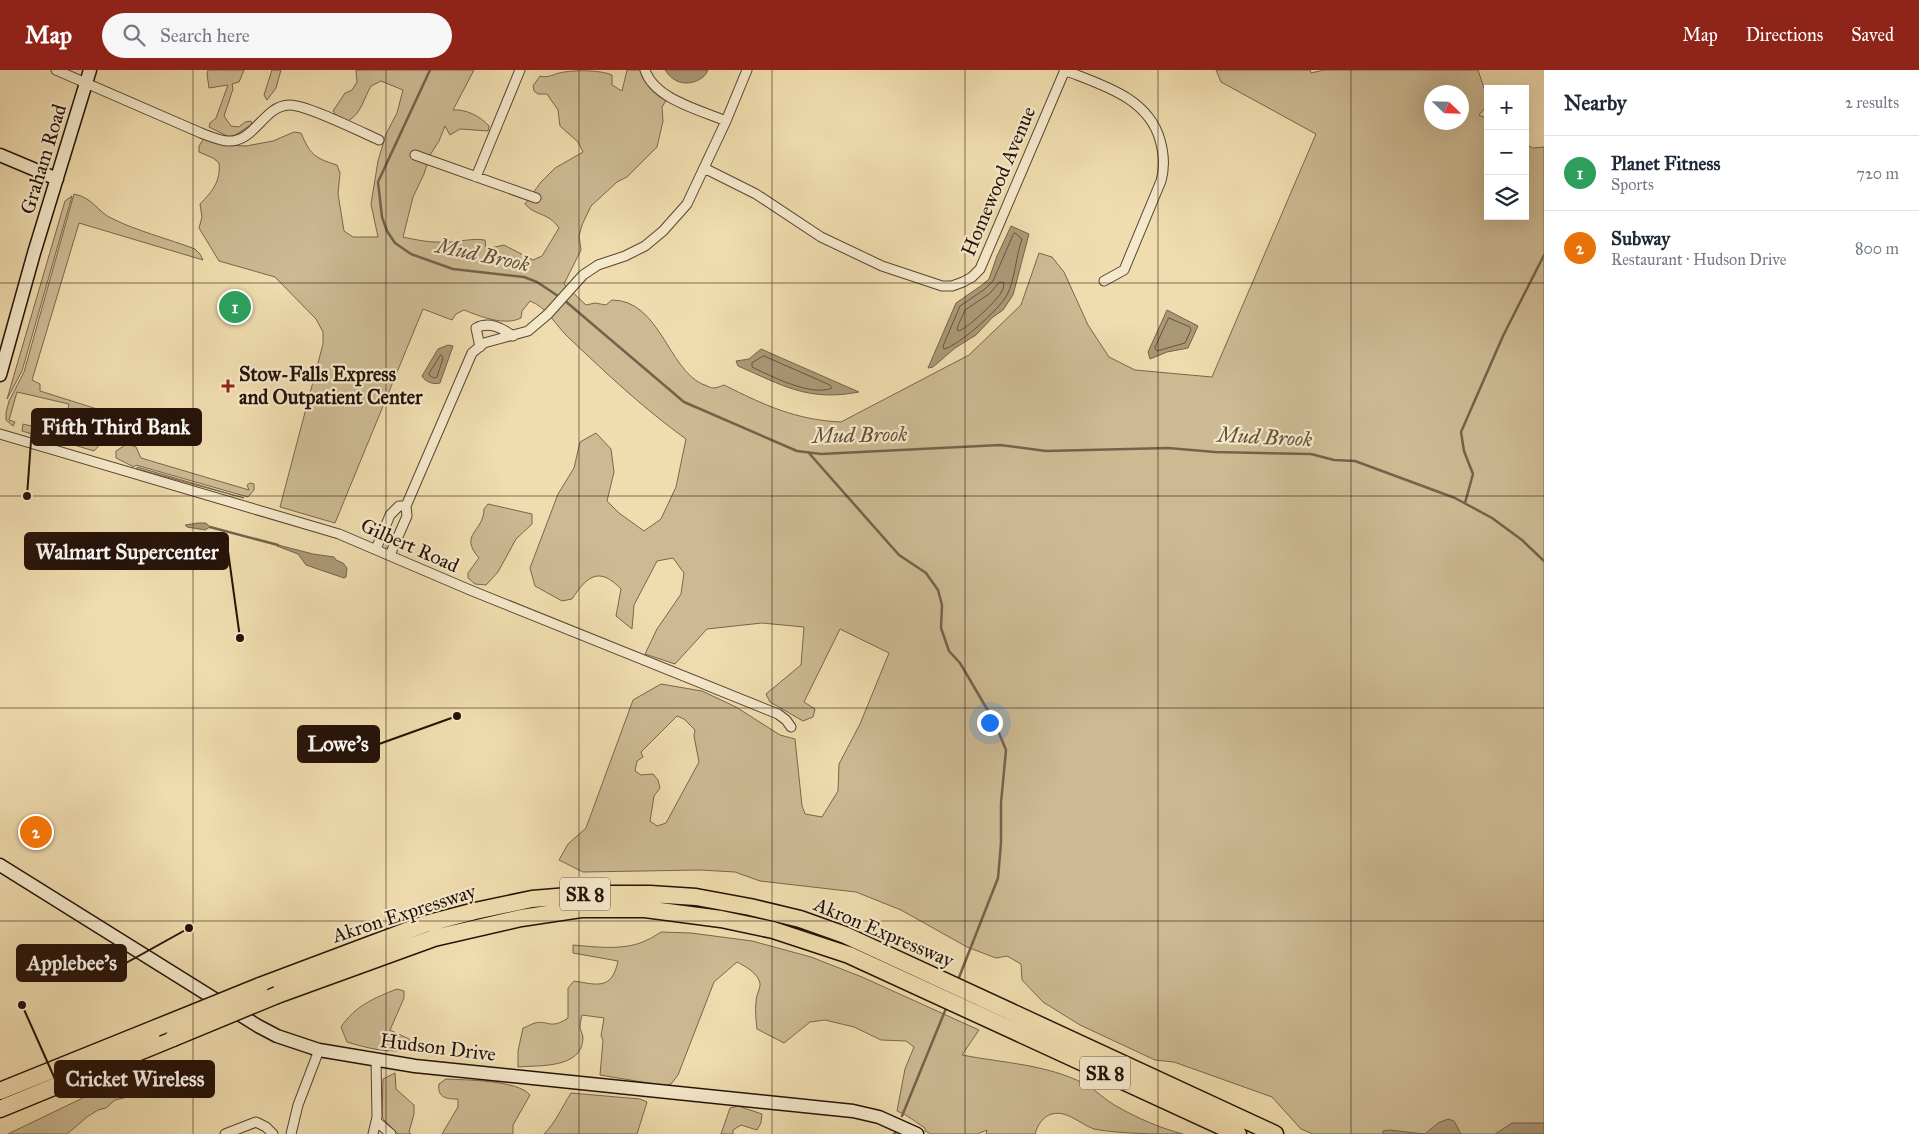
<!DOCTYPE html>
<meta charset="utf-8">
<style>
:root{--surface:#fff;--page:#f6f6f7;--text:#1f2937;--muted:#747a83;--line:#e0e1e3;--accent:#8f2418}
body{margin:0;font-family:"IM FELL Great Primer",serif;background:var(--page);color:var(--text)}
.controls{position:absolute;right:15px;top:15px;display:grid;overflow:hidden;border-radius:0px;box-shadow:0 5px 20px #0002}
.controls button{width:45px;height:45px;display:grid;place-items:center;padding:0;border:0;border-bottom:1px solid var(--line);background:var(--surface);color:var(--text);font:25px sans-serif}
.compass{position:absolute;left:1424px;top:15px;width:45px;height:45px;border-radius:50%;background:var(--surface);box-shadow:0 5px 20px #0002;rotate:113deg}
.you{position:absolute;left:989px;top:652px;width:18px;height:18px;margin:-12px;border:4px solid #fff;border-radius:50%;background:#1a73e8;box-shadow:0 0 0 8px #1a73e833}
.badge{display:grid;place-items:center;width:32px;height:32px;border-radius:50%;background:var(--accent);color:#fff;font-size:16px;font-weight:700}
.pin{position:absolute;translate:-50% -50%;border:2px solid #fff;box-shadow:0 1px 5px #0006}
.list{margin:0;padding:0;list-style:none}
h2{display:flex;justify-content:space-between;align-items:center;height:65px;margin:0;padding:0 20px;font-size:21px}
h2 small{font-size:16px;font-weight:400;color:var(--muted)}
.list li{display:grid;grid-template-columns:32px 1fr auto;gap:15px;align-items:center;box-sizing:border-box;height:75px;padding:0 20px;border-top:1px solid var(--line)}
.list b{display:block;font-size:19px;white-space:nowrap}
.list p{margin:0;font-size:16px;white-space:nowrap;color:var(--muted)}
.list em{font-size:16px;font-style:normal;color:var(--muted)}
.icon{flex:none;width:28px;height:28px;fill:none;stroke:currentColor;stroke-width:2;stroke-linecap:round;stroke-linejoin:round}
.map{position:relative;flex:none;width:1544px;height:1064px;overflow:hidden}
header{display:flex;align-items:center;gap:30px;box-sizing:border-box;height:70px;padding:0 25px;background:var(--accent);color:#fff}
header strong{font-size:24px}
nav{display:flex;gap:28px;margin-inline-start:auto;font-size:18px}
.search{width:350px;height:45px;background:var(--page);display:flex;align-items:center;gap:12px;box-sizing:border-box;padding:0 18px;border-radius:28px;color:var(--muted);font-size:19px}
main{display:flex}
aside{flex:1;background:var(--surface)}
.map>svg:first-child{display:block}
.green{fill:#cdba93;stroke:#78664e;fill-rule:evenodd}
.water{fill:#ab9876;stroke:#75624a}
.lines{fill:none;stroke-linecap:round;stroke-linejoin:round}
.shore{stroke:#68543f;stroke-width:1}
.stream{stroke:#75624a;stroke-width:2.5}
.street-casing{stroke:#574432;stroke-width:11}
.secondary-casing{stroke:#241108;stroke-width:15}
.highway-casing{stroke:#241108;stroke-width:19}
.street{stroke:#f5e9cb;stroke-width:9}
.secondary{stroke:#f5e9cb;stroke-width:12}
.highway{stroke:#f0ddaf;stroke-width:16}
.highway-bridge-casing{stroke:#241108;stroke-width:19;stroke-linecap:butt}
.highway-bridge{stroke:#f0ddaf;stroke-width:16}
.grid{fill:none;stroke:#241108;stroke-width:1;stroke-opacity:0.55}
.poi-dot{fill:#8f2418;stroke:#f5e9cb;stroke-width:2}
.labels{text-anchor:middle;stroke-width:4.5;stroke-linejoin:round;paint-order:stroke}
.shield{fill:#f5e9cb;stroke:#635242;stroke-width:1}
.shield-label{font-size:19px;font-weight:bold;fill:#241108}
.street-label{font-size:20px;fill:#241108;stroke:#f5e9cb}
.poi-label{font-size:20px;font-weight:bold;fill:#241108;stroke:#f5e9cb;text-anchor:start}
.water-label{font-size:21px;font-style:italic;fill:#614e39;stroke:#f5e9cb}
.leader{fill:none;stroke:#241108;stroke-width:2}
.callout-dot{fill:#241108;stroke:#f5e9cb;stroke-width:2}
.callout{fill:#241108;stroke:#241108;stroke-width:2}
.callout-label{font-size:21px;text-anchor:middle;font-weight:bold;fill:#fff}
</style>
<header>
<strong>Map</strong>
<div class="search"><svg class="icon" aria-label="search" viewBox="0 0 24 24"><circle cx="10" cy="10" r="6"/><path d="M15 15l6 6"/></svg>Search here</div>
<nav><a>Map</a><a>Directions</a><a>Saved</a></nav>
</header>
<main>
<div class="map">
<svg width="1544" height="1064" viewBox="0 0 1544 1064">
<rect width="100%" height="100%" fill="#f0ddaf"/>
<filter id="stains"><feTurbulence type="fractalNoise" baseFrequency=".004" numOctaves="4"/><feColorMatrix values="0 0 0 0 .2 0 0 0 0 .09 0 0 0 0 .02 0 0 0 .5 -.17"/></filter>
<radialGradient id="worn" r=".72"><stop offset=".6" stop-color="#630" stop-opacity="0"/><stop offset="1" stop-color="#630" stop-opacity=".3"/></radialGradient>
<!-- green -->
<path class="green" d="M208,0h36l-5,12 -7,2 1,5 -9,27 7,10 8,1 6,-5 6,-1 1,3 -21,14 -22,-11 1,-4 6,-5 12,-33 -19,3 -2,-14z
M272,0h9l-5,18 -9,12 -3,-5z
M356,0h118l-21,40c13,-1 27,6 36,16l-1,5 -28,-2 -10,6 -5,-9 -6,15 -9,14 -6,19 -11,23 -10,40c14,3 28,6 43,5 14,0 25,-4 39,-2l1,9 18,-4 29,15 9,-4 17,-28c-11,-16 -24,-12 -34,-24l16,-22 14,-14 28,-16 -5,-10 -18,-16 -2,-16 -11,-16h-9l-4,-3 -1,-5 7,-10c8,3 15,-3 24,-4 14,-2 36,-2 48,3v10l10,6 5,-21h18l23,27 -6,10 1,14 -6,26 -30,30 -10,5 -26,24 -9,19 -3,11 2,14 -17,34 22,21 9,-2 11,2 6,-5c47,0 56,68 90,84 4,1 8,4 11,4 4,0 8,-2 11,-3 40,20 72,35 117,37l128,-67 52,-50 18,-52 13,4 12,15 24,53 21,32 26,13 77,7 104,-243 -95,-52 -5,-12h94l1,3 13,-3h154l10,30v4l-9,11 9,4v97h37v-72l8,4 11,-1v987h-231l-12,-5 -29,-32 -98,-35 -19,-2 -75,-35 -37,-23 -21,-22 -1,-16 -14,-8 -11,2 -29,-11 -66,-37 -45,-18 -96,-11 -25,-9 -35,-2 -117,2 -24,-12 9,-16 18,-16 47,-128 28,-16 41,7 34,16 44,28 15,4 7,67 3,8 17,3 16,-26 1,-27 21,-40 29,-71 -49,-24 -36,73 11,7 -2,8 -10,4 -33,-19 -4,-8 35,-29 3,-38 -42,-4 -55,6 -32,35 -30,-10 12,-25 24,-35 3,-21 -11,-15 -16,3 -23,44 -2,24 -16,-13 5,-27c-22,-23 -34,-13 -49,10l-10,2 -27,-15 -5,-18 28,-74 16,-26 6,-26 16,-9 15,16 3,23 -7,29 12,12 25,18 17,-12 15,-32 10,-48c-42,-30 -80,-66 -117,-101 -14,-13 -21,-30 -39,-37l-8,10 -1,7c-16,8 -40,-1 -57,-8l-8,4 -4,6 -29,-11 -88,214 -55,-16 43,-163v-12l-7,-13 -41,-42 -56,-16 -20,-33 3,-11 -2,-13c12,-12 21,-23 19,-41l-6,-5 -14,-6v-6l6,-9 19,8 22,1 27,-5 21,-9 7,1c9,21 13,25 36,32l3,8 -2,21 6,37 9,6h25l-7,-33 7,-43 8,-27 11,-21 6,-23 -22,-9 -10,5c-7,12 -10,28 -23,35l-12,-6 -3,-4 12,-18 7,-3 5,-8zM1432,22h30v30h-30zM677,646l7,3 11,11 -1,6 5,26 -33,61 -9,3 -7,-5 4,-25 6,-8 -2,-8 -5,-6 -12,1 -6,-4 2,-10 6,-4 -2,-5z
M74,124c20,4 23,18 39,25 24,12 56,20 82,30l5,5 3,6 -124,-37 -47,157 8,4v7l108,34 2,-6 3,1 -3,5 -42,11 -14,15 -20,-6 6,-29 -13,-4 2,-8 -52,-12 -8,28 6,2 -2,4 -7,-6v-7l3,-12 15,-29z
M72,126l-50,175 -15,28 58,-198z
M32,352l15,4 -1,4 14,5 1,-3 7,4 -2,5 -3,2 -41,-12 1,-7 8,2z
M127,374l9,3 5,11 108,32 -2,-5 3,-2 4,1v6l-6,7 -112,-32 -2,2 -18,-9v-7z
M137,397l107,31 -107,-29z
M488,434l44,10v10l-16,15 -18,33 -12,13 -11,-1 -7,-6v-5l11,-15c-21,-24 5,-26 5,-49z
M661,862l30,1 61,8 59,16 51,20 117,53 -17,25c41,8 84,9 123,29 11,6 20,16 31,22 21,12 44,22 67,28 -28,0 -62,0 -89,-5 -14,-5 -27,-19 -42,-15 -9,2 -15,12 -17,20h-49l1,-4 -10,4h-46l-6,-3v-3c-10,-6 -17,-13 -28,-17l8,-42 9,-22 -8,-6 -25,-1 -27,-13 -29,-7 -15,2 -26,21 -27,-14c-1,-9 -2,-18 -1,-27 0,-6 3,-11 4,-16 1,-11 -15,-20 -23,-24l-23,20 -36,93 -7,9 -5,2 -66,-11 3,-35 -2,-4 3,-18 -22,-3c-1,4 -2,8 -2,12 0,3 3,7 3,11 -1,31 -43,27 -65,29v-16l5,-23c4,-1 8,-4 12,-5 14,-3 15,7 33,-5v-30l6,-7c24,4 38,9 44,-20l-45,-8v-8c23,2 53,6 74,-5 5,-2 9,-5 14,-8z
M397,919l7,2v7l-14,32 19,9 1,10c-21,5 -43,-1 -63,-7l-6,-15c14,-21 33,-29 56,-38z
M395,1003l1,16 18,16v9l-5,18 2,2h-13l-16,-16 1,-39z
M446,1009c19,1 72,1 84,16l-17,30v9h-71l16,-27v-8c-11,0 -21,-1 -19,-15z
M118,1016l10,2 4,8 -17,4 -9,8 -8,2 -11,7 -20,17h-59l81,-39 16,-7z
M571,1023l69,6 7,3 -10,32h-93c12,-12 18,-27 27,-41z
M738,1036l24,8 -1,9 -4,7 -16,-5 -8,5v4h-12l9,-26z"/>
<!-- water -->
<path class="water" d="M665,0h43c-4,11 -20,16 -31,11 -5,-2 -9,-7 -12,-11z
M1011,156l18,8 -16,61 -10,15 -10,7 -17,18 -21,13 -22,19 -5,1 28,-65 26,-18 7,-6 8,-23z
M1167,240l31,16 -10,22 -21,4 -17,7 -2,-7z
M448,275l5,1 -13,37c-6,2 -15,-1 -18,-7l16,-27z
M761,279l98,43c-51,10 -77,-7 -121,-26l-2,-5 13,-2z
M198,453h8l4,4 -5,3 -18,-3 -2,-2z
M278,475l35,9 21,3 2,3 7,3 4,5 -1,9 -2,1 -38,-13 -8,-11 -21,-8z
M1448,1049l6,2 7,13h-78v-3l6,-1 36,4 13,-11z
M1512,1053h32v11h-49z"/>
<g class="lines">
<!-- shore -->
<path class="shore" d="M1015,163l7,6c-6,16 -7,41 -15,56 -7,14 -49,51 -63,54l-1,-3 17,-40 25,-17 8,-8 20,-46z
M1000,212l4,1c0,2 -1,6 -2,8 -4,9 -36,39 -44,40l-1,-3 8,-18 24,-16z
M1169,248l21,9 1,3 -6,13 -28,8 -2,-3z
M441,285l2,3 -6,19 -3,1 -4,-2 -1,-2z
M764,286l66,29 2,3c-21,9 -61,-12 -80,-21v-4z"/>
<!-- stream -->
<path class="stream" d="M430,0l-52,112 4,35 5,14 8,12 16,11 42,15 71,8 13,5 27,18 120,102 113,49 24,3 179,-9 46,6 122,-3 47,4 96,2 23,6 21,1 100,37 37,20 30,22 22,21
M808,382l91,103 27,18 12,17 4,15 -1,23 8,23 11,12 34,58 12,29 -5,53v40l-3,35 -40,102
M1465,433l8,-29 -9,-23 -3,-19 42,-96 41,-81
M210,457l68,18
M902,1046l45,-110
M894,1064l2,-2"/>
<!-- street casing -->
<g class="street-casing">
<path id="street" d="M56,0l145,63c8,3 17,7 26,8 28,2 36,-35 62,-36 16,-1 72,27 90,35
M645,0c9,29 55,40 81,51
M1064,0c37,15 84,27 96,70 4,14 5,27 1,41l-37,89 -20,11
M415,85l121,43
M704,98l52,26 65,43 61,29 60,20h10l11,-4 9,-5 8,-8 85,-199
M476,107l44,-107
M480,277l-4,-19c13,-7 26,0 37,8
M0,364l339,100 131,56 308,124 8,6 5,7
M376,479l14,-34 9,-9h7
M390,485l17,-39 -1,-10 66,-153 12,-10 44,-12 20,-17 35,-39 15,-10 27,-9 20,-10 18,-15 24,-27 39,-83 21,-51
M377,1052l14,12
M225,1064l31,-12 10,5 7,7
M291,1064l7,-29 21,-55
M373,1064l4,-17 -1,-58"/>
</g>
<!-- secondary casing -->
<g class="secondary-casing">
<path id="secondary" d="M0,85l57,24
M0,305l34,-122 56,-183
M0,795l258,161 19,10 42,14 96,16 438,45 26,6 38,17"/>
</g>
<!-- highway casing -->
<g class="highway-casing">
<path id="highway" d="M260,916l165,-62 50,-13 57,-12 61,-5h57l46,3 54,10 50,12 45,16 430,199
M277,925l157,-57 87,-20 60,-9h64l76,10 52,11 76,25 389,179
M0,1021l156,-63
M0,1039l173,-71"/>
</g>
<!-- street -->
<use href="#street" class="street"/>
<!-- secondary -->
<use href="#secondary" class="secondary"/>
<!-- highway -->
<use href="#highway" class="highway"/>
<!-- highway-bridge casing -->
<g class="highway-bridge-casing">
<path id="highway-bridge" d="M156,958l104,-42
M173,968l104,-43"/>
</g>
<!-- highway-bridge -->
<use href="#highway-bridge" class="highway-bridge"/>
</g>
<!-- grid -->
<path class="grid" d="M193,0v1064M386,0v1064M579,0v1064M772,0v1064M965,0v1064M1158,0v1064M1351,0v1064M0,213h1544M0,426h1544M0,638h1544M0,851h1544"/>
<!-- markers -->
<path class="poi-dot" d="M225.5 308.5h5v5h5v5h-5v5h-5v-5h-5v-5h5z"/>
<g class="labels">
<!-- shield labels -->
<g class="shield">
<rect x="560" y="807.5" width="50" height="33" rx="4"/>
<rect x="1080" y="986.5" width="50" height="33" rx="4"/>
</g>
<g class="shield-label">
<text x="585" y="831">SR 8</text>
<text x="1105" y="1010">SR 8</text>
</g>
<!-- street labels -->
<g class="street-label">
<text transform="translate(43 89) rotate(-73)" y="7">Graham Road</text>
<text transform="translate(998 111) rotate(-67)" y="7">Homewood Avenue</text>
<text transform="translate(410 475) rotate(24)" y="7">Gilbert Road</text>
<text transform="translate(404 843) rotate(-18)" y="7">Akron Expressway</text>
<text transform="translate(884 862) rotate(23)" y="7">Akron Expressway</text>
<text transform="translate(438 977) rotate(7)" y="7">Hudson Drive</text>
</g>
<!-- poi labels -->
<g class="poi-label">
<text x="239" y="311">Stow-Falls Express<tspan x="239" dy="23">and Outpatient Center</tspan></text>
</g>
<!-- water labels -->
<g class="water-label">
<text transform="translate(483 185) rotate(12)" y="7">Mud Brook</text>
<text transform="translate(860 365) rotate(-1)" y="7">Mud Brook</text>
<text transform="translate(1265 367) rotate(3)" y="7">Mud Brook</text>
</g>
</g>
<!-- callouts -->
<path class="leader" d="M27 426L32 357M240 568L228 481M457 646L379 674M189 858L126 893M22 935L55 1009"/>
<g class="callout-dot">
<circle cx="27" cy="426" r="5"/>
<circle cx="240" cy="568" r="5"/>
<circle cx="457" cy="646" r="5"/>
<circle cx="189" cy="858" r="5"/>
<circle cx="22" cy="935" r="5"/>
</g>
<g class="callout">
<rect x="32" y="339" width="169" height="36" rx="5"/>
<rect x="25" y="463" width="203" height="36" rx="5"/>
<rect x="298" y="656" width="81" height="36" rx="5"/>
<rect x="17" y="875" width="109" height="36" rx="5"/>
<rect x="55" y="991" width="159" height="36" rx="5"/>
</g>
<g class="callout-label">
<text x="116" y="364">Fifth Third Bank</text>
<text x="127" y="489">Walmart Supercenter</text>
<text x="338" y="681">Lowe's</text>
<text x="72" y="900">Applebee's</text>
<text x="135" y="1016">Cricket Wireless</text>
</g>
<rect width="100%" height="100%" filter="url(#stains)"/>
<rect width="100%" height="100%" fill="url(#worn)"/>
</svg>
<div class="controls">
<button>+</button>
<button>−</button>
<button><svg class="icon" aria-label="layers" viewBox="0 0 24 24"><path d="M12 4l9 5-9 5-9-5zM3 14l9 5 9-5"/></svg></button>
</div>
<svg class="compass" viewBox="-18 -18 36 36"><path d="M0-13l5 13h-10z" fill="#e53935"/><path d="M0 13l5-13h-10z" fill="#747a83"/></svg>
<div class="you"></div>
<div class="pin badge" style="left:235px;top:237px;background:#2e9e5b">1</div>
<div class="pin badge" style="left:36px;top:762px;background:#e8710a">2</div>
</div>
<aside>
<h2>Nearby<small>2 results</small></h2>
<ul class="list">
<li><span class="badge" style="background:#2e9e5b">1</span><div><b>Planet Fitness</b><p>Sports</p></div><em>720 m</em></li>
<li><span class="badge" style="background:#e8710a">2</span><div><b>Subway</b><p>Restaurant · Hudson Drive</p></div><em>800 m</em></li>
</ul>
</aside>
</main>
